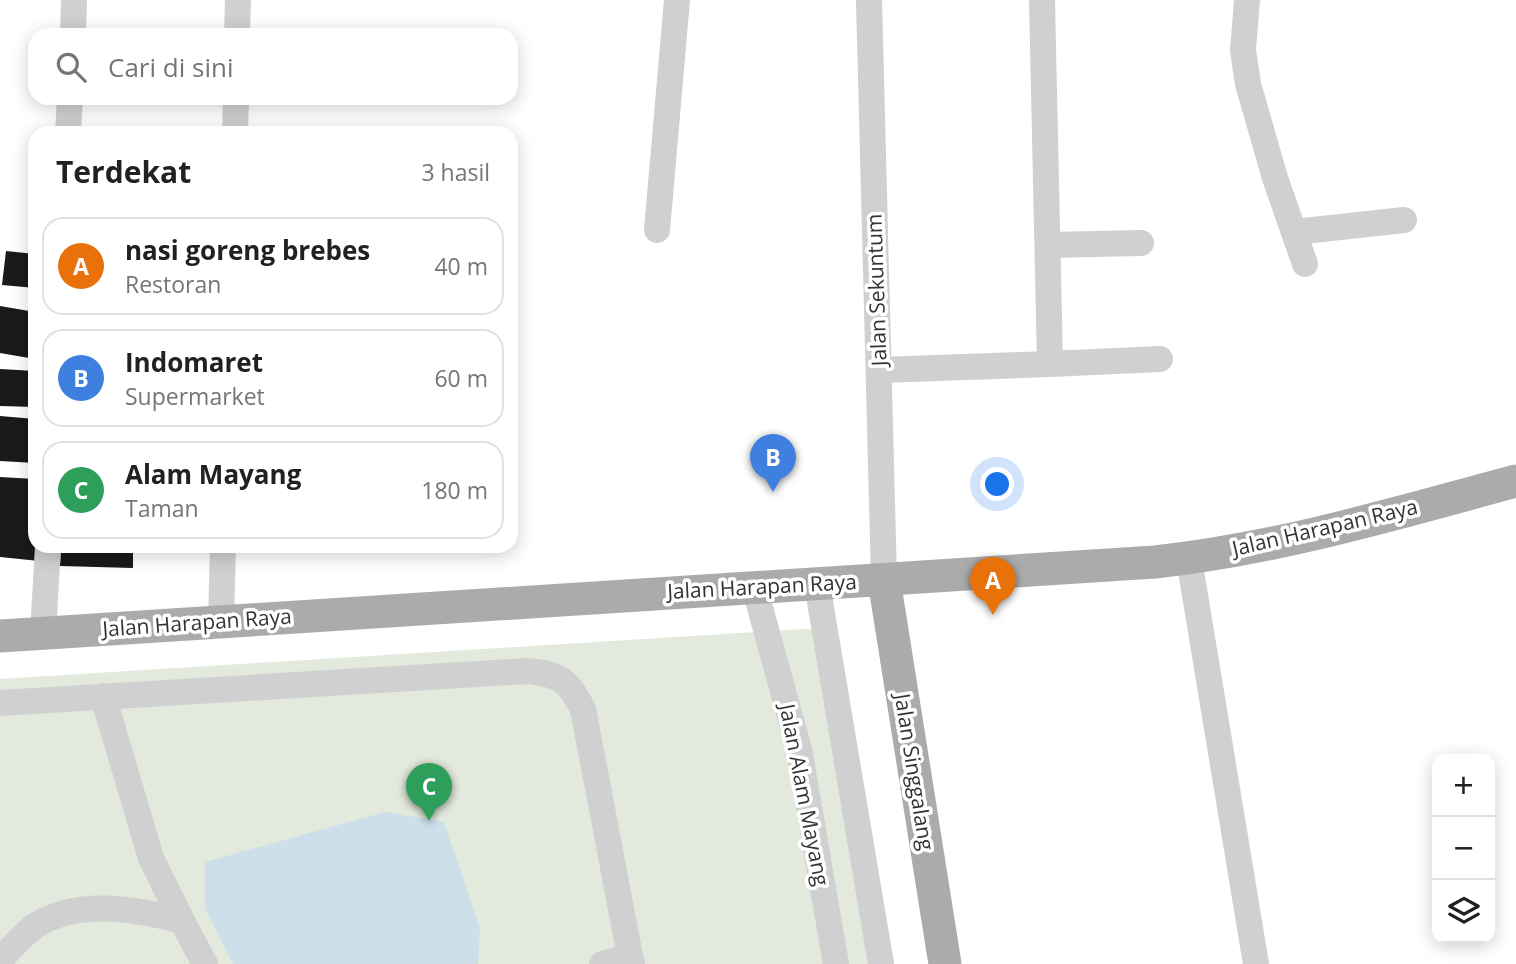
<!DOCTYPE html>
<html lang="id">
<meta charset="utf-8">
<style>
:root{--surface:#fff;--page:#f2f2f2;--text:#202124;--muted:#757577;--line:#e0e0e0;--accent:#db4355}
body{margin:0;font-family:"Open Sans",sans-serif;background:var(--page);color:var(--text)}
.controls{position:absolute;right:21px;bottom:21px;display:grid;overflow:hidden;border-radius:14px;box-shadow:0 4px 18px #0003}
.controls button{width:63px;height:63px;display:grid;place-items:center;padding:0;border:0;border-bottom:2px solid var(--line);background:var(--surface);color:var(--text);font:35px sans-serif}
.you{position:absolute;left:998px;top:485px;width:24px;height:24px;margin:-18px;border:5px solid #fff;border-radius:50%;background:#1a73e8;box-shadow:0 0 0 10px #1a73e833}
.badge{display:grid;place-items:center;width:46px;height:46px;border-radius:50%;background:var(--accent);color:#fff;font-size:23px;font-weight:700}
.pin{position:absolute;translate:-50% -58px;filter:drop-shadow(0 2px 4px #0008)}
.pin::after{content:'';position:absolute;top:37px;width:24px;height:21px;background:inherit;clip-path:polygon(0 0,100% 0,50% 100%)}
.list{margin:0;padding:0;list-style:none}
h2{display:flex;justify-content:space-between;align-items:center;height:91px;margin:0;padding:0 28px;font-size:30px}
h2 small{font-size:23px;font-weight:400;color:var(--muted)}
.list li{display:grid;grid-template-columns:46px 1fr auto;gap:21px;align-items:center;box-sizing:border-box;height:98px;margin:0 14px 14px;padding:0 14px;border:2px solid var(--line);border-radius:21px}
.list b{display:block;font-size:26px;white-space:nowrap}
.list p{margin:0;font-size:23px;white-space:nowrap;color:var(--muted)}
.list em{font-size:23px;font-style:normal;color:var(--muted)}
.icon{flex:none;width:38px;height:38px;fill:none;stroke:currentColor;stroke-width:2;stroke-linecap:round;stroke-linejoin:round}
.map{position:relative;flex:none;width:1516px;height:964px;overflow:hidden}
.search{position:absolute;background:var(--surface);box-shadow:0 4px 18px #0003;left:28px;top:28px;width:490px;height:77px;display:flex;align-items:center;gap:18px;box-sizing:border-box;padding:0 24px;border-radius:21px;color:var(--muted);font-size:26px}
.panel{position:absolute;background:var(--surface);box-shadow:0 4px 18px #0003;left:28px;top:126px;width:490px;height:427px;border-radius:21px}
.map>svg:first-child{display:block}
.green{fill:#e3e9dc}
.water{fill:#cde0ea}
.building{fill:#1a1a1a}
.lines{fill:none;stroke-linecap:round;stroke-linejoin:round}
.minor{stroke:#d0d0d0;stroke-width:26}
.major{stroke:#ababab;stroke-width:33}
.labels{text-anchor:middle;stroke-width:7;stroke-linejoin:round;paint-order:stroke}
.street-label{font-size:21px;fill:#333;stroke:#fff}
</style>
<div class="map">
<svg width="1516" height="964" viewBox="0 0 1516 964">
<rect width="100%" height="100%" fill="#fff"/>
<!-- green -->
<path class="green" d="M821,628l64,336h-885v-285z"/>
<!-- water -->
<path class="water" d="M385,812l59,10 36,107 -2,35h-245l-28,-56v-46z"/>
<!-- building -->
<path class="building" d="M6,251l29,3v34l-33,-3z
M0,306l35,6v47l-35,-6z
M0,369l35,2v36l-35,-1z
M0,416l35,3v44l-35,-2z
M0,477l35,2v67l4,15 -39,-4z
M61,546h72v22l-73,-2z"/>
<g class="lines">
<!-- minor -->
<path class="minor" d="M869,0l15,580
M1247,0l-4,50 5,34 27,94 30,86
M73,35l1,-35
M237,35l1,-35
M68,133l2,-35
M235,133l1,-35
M657,230l20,-230
M1294,232l110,-12
M1048,245l93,-2
M1050,364l110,-5
M880,370l170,-6 -8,-364
M1189,559l67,405
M817,584l64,380
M754,586l45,163 37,215
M221,622l2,-76
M43,633l5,-87
M103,696l48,162 31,63
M0,703l528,-32c34,4 39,9 55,38l47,247
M0,960c11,-11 22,-25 35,-34 42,-28 102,-17 147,-5l23,43
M602,964l28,-8 2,8"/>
<!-- major -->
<path class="major" d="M884,580l61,384
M0,636l1155,-74c122,-13 242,-49 361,-81"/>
</g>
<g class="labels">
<!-- street labels -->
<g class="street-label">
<text transform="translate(877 290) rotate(-92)" y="7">Jalan Sekuntum</text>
<text transform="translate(1325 528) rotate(-13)" y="7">Jalan Harapan Raya</text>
<text transform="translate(762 587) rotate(-3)" y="7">Jalan Harapan Raya</text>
<text transform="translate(197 623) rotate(-4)" y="7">Jalan Harapan Raya</text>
<text transform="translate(914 772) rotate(81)" y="7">Jalan Singgalang</text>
<text transform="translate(804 795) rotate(79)" y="7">Jalan Alam Mayang</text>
</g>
</g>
</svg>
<div class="controls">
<button>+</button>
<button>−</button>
<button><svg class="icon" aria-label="layers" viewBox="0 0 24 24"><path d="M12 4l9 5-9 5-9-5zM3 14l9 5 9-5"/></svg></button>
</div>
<div class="you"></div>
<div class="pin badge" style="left:993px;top:615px;background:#e8710a">A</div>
<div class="pin badge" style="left:773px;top:492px;background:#3f7fe0">B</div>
<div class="pin badge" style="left:429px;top:821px;background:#2e9e5b">C</div>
<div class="search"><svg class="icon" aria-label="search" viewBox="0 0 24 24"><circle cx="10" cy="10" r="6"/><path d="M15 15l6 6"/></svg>Cari di sini</div>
<section class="panel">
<h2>Terdekat<small>3 hasil</small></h2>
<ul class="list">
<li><span class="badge" style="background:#e8710a">A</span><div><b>nasi goreng brebes</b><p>Restoran</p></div><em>40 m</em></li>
<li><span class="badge" style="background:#3f7fe0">B</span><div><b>Indomaret</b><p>Supermarket</p></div><em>60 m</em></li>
<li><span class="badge" style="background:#2e9e5b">C</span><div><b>Alam Mayang</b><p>Taman</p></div><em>180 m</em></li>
</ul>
</section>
</div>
